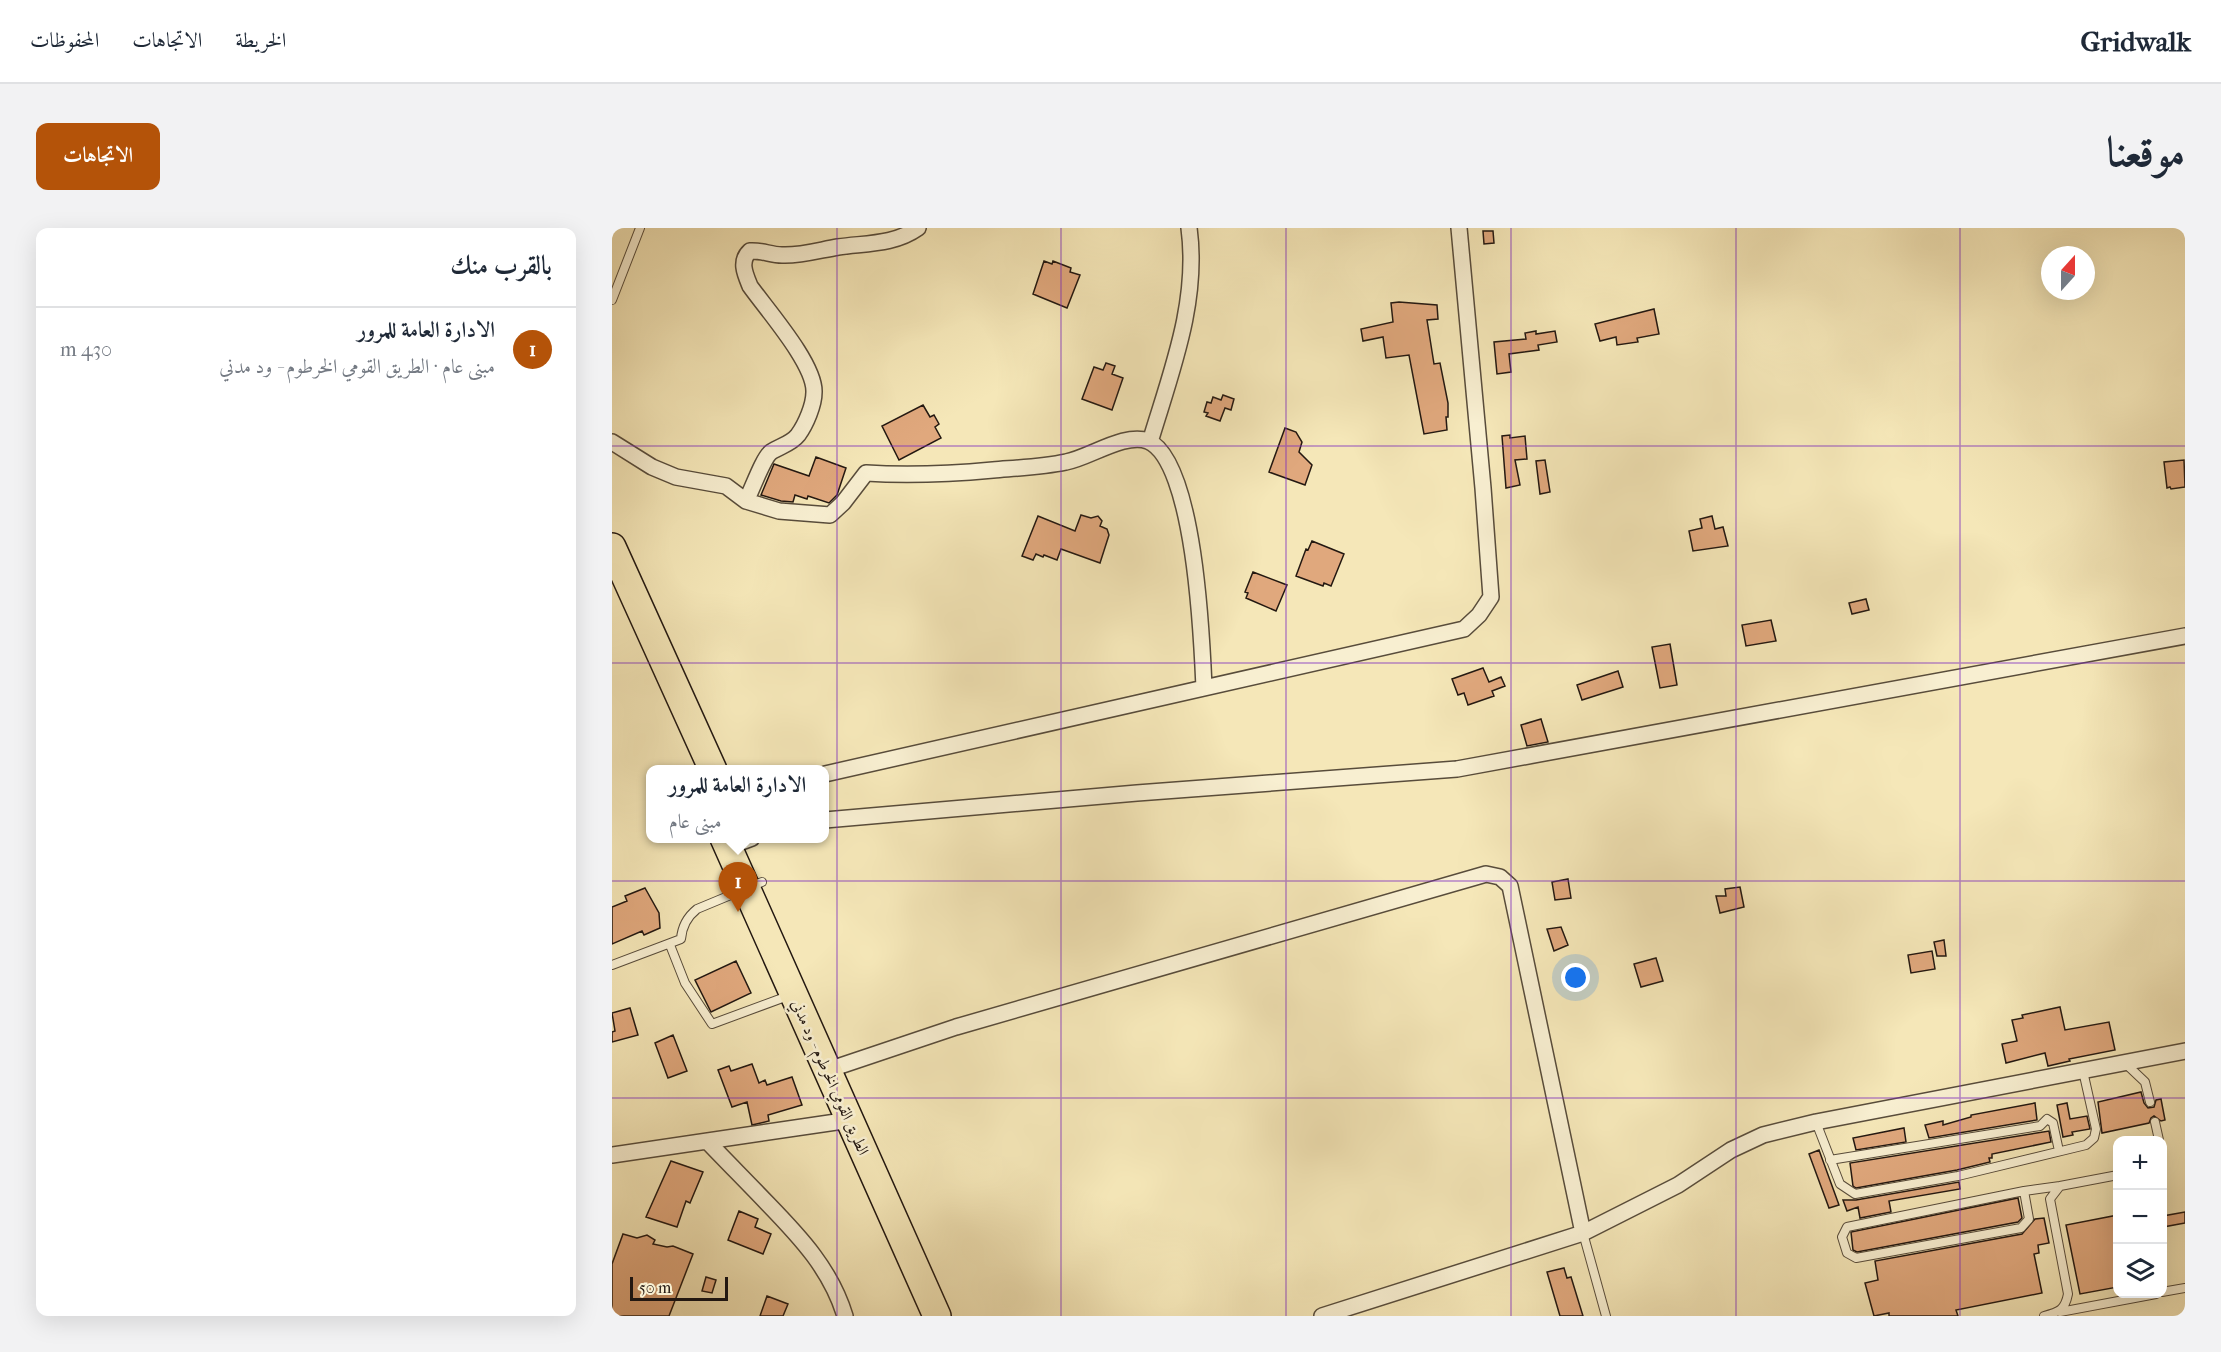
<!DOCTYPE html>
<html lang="ar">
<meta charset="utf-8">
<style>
:root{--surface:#fff;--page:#f2f2f3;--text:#1f2937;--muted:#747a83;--line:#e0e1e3;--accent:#b45309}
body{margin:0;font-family:"IM FELL French Canon",Amiri,serif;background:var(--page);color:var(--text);direction:rtl}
.controls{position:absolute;right:18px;bottom:18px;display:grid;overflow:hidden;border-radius:12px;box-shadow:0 6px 24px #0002}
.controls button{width:54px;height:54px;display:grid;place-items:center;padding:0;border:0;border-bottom:2px solid var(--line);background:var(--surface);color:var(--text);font:30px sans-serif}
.compass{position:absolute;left:1429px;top:18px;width:54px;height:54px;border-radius:50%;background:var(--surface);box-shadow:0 6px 24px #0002;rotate:21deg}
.scale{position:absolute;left:18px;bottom:15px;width:98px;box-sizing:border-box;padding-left:6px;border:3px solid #231811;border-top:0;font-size:16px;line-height:21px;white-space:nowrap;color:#231811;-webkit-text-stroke:4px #f8efd1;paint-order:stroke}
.you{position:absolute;left:964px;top:750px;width:21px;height:21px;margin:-15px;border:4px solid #fff;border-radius:50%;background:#1a73e8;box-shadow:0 0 0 9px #1a73e833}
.badge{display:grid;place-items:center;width:39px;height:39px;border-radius:50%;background:var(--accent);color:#fff;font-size:20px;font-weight:700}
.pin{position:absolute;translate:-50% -50px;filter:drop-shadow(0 2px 3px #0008)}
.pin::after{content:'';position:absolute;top:32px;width:21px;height:18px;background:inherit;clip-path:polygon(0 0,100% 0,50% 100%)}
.popup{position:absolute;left:34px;top:537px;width:183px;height:78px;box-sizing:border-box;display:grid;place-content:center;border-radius:12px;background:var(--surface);filter:drop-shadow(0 2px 4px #0005);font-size:20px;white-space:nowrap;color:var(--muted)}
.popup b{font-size:22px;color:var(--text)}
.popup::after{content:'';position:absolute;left:50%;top:100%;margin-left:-12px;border:12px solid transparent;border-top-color:var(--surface)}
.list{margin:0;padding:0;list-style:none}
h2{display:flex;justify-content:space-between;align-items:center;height:78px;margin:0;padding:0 24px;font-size:26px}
h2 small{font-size:20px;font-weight:400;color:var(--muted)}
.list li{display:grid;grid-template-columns:39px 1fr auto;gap:18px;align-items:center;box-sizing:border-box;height:84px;padding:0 24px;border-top:2px solid var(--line)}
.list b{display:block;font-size:22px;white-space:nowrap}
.list p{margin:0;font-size:20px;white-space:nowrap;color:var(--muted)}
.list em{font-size:20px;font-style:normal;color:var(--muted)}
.icon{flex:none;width:33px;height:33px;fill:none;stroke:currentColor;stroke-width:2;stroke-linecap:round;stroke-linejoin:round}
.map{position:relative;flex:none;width:1573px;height:1088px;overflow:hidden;direction:ltr;border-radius:12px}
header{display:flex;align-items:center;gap:36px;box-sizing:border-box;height:84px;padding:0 30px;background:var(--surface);border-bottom:2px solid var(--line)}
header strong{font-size:28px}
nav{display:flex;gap:33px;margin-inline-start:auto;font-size:21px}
.intro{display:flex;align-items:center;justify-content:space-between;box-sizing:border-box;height:144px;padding:0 36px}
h1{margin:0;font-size:42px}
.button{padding:15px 27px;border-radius:12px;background:var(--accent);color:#fff;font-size:21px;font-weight:700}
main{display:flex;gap:36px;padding:0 36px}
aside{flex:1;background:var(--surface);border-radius:12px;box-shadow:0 6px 24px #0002}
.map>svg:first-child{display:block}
.building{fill:#e0a87d;stroke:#231811;stroke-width:1.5}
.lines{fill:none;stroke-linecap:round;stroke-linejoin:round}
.lane-casing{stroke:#584c3b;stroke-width:10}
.street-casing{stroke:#584c3b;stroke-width:18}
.highway-casing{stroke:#231811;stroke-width:30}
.lane{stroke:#f8efd1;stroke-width:8}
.street{stroke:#f8efd1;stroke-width:15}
.highway{stroke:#f5e7b8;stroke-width:27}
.grid{fill:none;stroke:#7b2cbf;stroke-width:1.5;stroke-opacity:0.55}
.labels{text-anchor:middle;stroke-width:5;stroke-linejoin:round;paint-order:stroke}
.street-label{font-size:16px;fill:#231811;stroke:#f8efd1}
</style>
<header>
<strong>Gridwalk</strong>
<nav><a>الخريطة</a><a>الاتجاهات</a><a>المحفوظات</a></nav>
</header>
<div class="intro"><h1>موقعنا</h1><a class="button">الاتجاهات</a></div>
<main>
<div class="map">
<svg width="1573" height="1088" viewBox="0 0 1573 1088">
<rect width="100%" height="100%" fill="#f5e7b8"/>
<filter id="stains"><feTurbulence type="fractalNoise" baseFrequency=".00333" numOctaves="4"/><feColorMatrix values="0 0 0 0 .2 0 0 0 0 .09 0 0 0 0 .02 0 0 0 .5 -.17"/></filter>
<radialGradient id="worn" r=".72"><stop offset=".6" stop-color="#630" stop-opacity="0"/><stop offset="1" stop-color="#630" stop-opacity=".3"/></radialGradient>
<!-- building -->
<path class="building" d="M871,3h10l1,12 -10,1z
M432,33l8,3 1,-3 18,7 -1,4 10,3 -13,33 -34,-14z
M787,74l38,3 1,14 -11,1 7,44 6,-1 8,40v14h-2l1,13 -23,4 -15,-79 -23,3 -3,-21 -20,4 -2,-12 32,-7 -2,-19z
M1042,81l5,25 -22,4 1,4 -21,3 -1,-8 -16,4 -5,-17z
M924,103v3l19,-3 2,11 -19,3 1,5 -30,4 2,18 -14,2 -3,-32 32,-3 -1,-6z
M494,135l9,3 -3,8 11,4 -11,32 -30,-11 12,-32 9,3z
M611,167l11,4 -3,11 -6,-2 -5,13 -14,-5 2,-3 -4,-1 3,-10 4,1 2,-6 8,3z
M311,177l7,12 4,-2 5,9 -4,3 6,11 -42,22 -17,-34z
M673,200l11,4 6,10 -3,10 13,13 -7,20 -36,-13z
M898,207v3l15,-2 2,23 -12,1 5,25 -14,3 -4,-52z
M204,229l30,11 -9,27 -8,8 -21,-7 -1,3 -12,-4 -2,7 -12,-1 -20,-6 13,-31 35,12z
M933,232l5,32 -10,2 -4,-33z
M1572,232l1,27 -14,2 -1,-2 -3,1 -3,-26z
M469,287l10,3 7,-2 4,5 -2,5 7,3 2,6 -9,28 -39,-14 -4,11 -13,-5 -1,2 -7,-3 -3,6 -11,-4 16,-40 37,15z
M1100,288l3,13 8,-2 5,19 -35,5 -4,-20 13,-3 -2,-9z
M700,313l32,13 -13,32 -7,-3 -1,3 -27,-10 10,-27 2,1z
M641,344l34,13 -11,26 -30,-13 2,-5 -3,-1z
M1254,371l3,11 -17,4 -3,-11z
M1159,392l5,21 -30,5 -4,-21z
M1058,416l7,41 -17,3 -8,-41z
M871,440l6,14 12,-5 4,9 -13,5 2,5 -26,9 -4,-12 -6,2 -6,-16z
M1006,443l5,16 -41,13 -5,-15z
M929,491l7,23 -21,4 -6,-21z
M956,651l3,19 -16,2 -3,-18z
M1128,659l4,20 -24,6 -4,-17h10l-1,-7z
M33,660l14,25 1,15 -16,7 -2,-4 -30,13v-37l15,-6 -2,-5z
M949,699l7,18 -14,6 -7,-22z
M1332,712l2,16h-9l-3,-14z
M1320,723l3,18 -24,4 -3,-18z
M1044,730l7,23 -22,6 -7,-23z
M124,733l15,32 -40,19 -16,-32z
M1448,779l5,23 44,-8 6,28 -46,9 1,2 -22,5 -3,-13 -39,10 -4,-19 15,-3 -5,-21 11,-2 -1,-3z
M18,780l8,27 -26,7v-10l3,-1 -3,-18z
M61,807l14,36 -19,7 -13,-35z
M140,836l7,19 6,-3 2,5 25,-8 10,28 -34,10 1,6 -17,4 -5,-23 -15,5 -14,-37 11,-4 2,5z
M1529,864l3,11 4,5 6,-1 2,-7 5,-1 4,21 -4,1 -7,-5 -3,2 -2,5 -47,10 -4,-31z
M1423,875l2,17 -108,18 -4,-13 18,-4v4l28,-8v-2z
M1455,875l3,16 17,-3 3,13 -18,3 1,3 -10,2 -6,-32z
M1292,900l2,14 -50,8 -3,-12z
M1437,903l2,11 -59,12v4h-3l1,4 -33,8 -101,18 -3,-2 -3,-23z
M1207,922l20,55 -10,3 -20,-54z
M59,933l32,11 -13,31 -4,-2 -9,26 -31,-10z
M1347,954l1,7 -71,12 2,11 -31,6 -2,-11 -11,4 -4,-11h13z
M1406,970l4,20 -4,4 -161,30 -4,-2 -2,-18z
M127,983l19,8 -3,8 16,7 -8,20 -35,-14z
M1573,984v11l-22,4v-11z
M1506,987v72l-38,7 -14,-69z
M1432,990l5,25 -11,2 1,8 -5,1 8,39 -86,17 2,6h-69v-3l-15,3 -9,-33 13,-3 -3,-19 147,-27 13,-15z
M11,1006l14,4 10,-3 8,5 -2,4 14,3 6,-1 20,8 -24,62h-57v-52z
M952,1040l3,10 4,-1 12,39h-23l-13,-44z
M94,1049l10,3 -4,13 -10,-2z
M155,1068l21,8 -5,12h-23z"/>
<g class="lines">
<!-- lane casing -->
<g class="lane-casing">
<path id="lane" d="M0,72l28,-72
M58,717l15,38 27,41 76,-28
M0,737l69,-26c1,-13 6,-22 16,-30l65,-27
M1514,836l19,18 5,20
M1204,894l24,62 15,10 103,-18 128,-31 8,-7 2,-9 -13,-58
M1543,894l4,18
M1218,932l210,-34 7,-7 6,4 6,28
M1412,963l5,28 -8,9 -165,30 -9,-5 -5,-16 5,-10 177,-36 36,-5
M971,1005l23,83
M1550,1064l23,-4
M1448,1084l96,-18
M1432,1088c15,-4 21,-6 24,-22l-18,-95 10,-13 58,-11"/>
</g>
<!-- street casing -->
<g class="street-casing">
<path id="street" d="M0,214l40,25 24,10 50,9 20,15 33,10 51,4 13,-12 23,-30c43,3 84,1 127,-3 24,-2 49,-3 73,-8 23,-4 59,-30 82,-21 47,20 54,200 56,247
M538,214c21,-70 49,-140 39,-214
M134,273c6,-11 17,-43 25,-49 9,-6 20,-8 27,-17 8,-11 16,-30 16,-43 1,-28 -47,-82 -64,-106 -5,-12 -11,-25 0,-35 11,-1 21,4 32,4 18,1 38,-5 56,-8 28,-4 56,-2 80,-19
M213,546l639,-145 15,-14 12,-18 -8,-109 -24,-260
M213,592l312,-27 320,-24 728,-133
M132,613l8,-3
M216,842l128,-43 530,-153 14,3 10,9 73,347
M95,913c20,21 41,42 61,63 33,34 63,66 77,112
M0,927l238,-35
M710,1088l261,-83 95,-48 53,-35 32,-15 53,-13 369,-71"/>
</g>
<!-- highway casing -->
<g class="highway-casing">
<path id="highway" d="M0,319l101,223
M112,610l213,478"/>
</g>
<!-- lane -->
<use href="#lane" class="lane"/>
<!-- street -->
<use href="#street" class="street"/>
<!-- highway -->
<use href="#highway" class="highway"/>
</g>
<!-- grid -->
<path class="grid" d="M225,0v1088M449,0v1088M674,0v1088M899,0v1088M1124,0v1088M1348,0v1088M0,218h1573M0,435h1573M0,653h1573M0,870h1573"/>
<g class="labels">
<!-- street labels -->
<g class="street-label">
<text transform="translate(219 849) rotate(66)" y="6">الطريق القومي الخرطوم - ود مدني</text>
</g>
</g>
<rect width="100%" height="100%" filter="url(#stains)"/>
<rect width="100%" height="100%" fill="url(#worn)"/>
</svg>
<div class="controls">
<button>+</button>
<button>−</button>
<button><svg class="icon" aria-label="layers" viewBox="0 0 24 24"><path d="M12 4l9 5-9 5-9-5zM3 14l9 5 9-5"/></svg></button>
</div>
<svg class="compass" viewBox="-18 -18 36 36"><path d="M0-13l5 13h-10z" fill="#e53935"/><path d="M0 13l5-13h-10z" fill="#747a83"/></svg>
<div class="scale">50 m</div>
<div class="you"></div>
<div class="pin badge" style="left:126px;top:684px">1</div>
<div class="popup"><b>الادارة العامة للمرور</b>مبنى عام</div>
</div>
<aside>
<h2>بالقرب منك<small></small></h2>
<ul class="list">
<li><span class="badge">1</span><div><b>الادارة العامة للمرور</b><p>مبنى عام · الطريق القومي الخرطوم - ود مدني</p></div><em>430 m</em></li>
</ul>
</aside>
</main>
